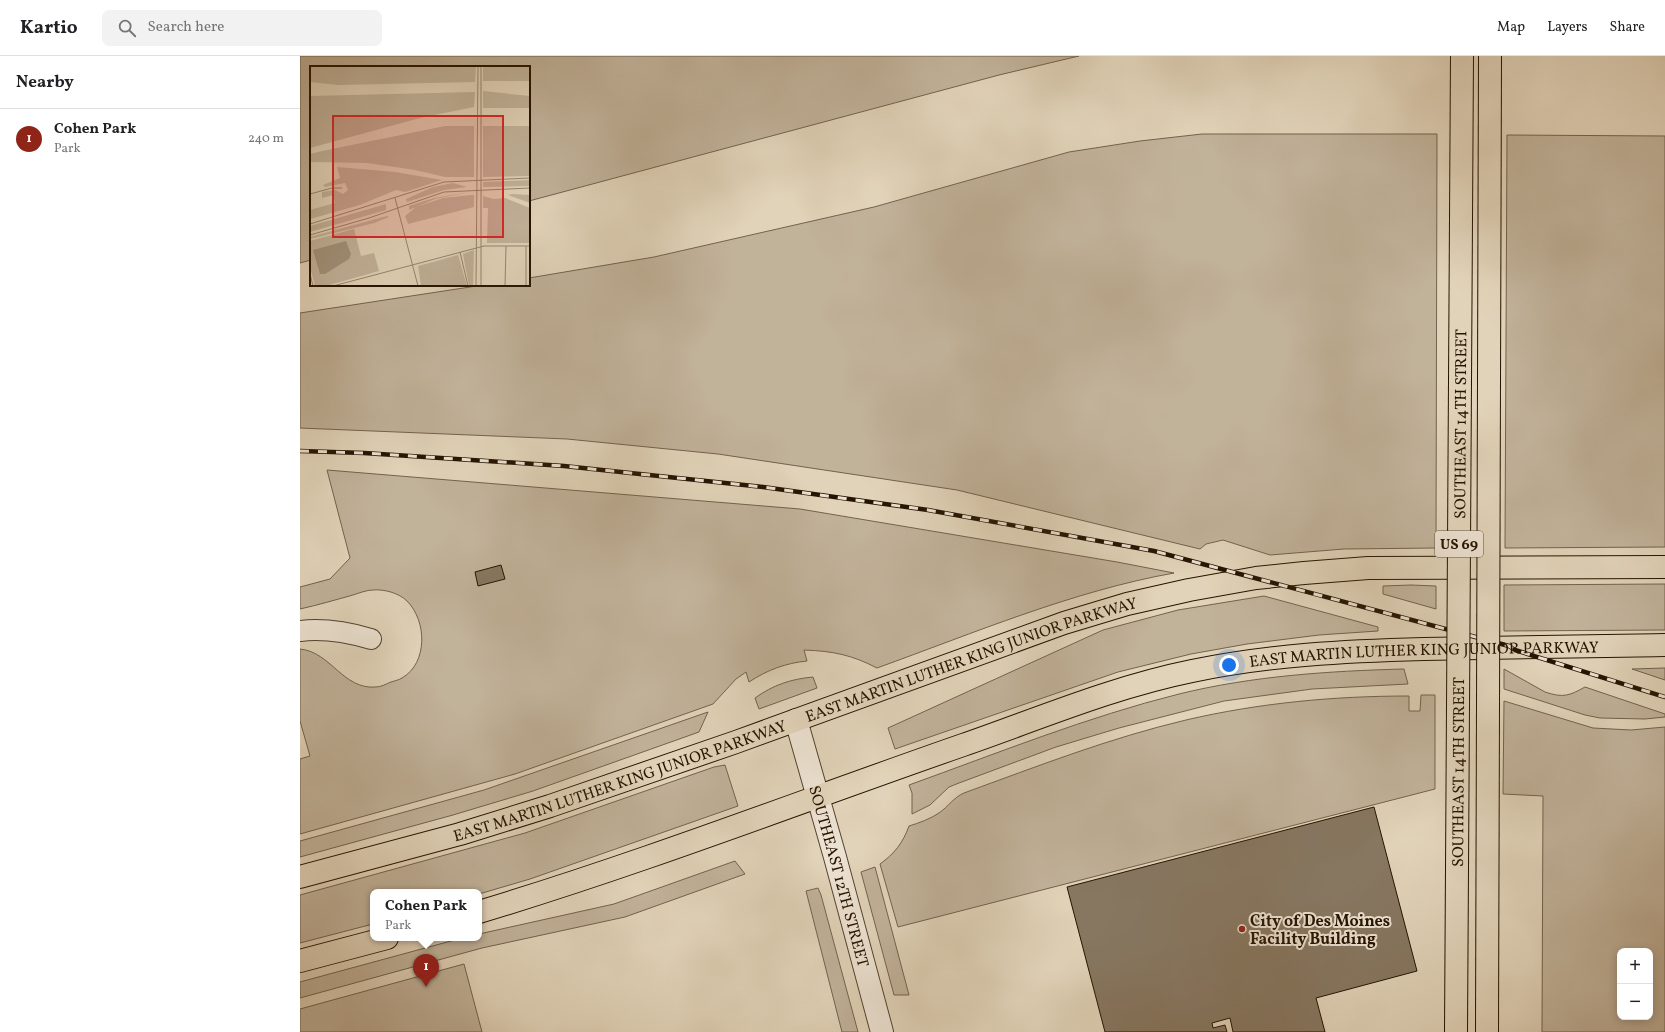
<!DOCTYPE html>
<meta charset="utf-8">
<style>
:root{--surface:#fff;--page:#f2f2f2;--text:#202124;--muted:#757577;--line:#e0e0e0;--accent:#8f2418}
body{margin:0;font-family:Vollkorn,serif;background:var(--page);color:var(--text)}
.controls{position:absolute;right:12px;bottom:12px;display:grid;overflow:hidden;border-radius:8px;box-shadow:0 2px 10px #0003}
.controls button{width:36px;height:36px;display:grid;place-items:center;padding:0;border:0;border-bottom:1px solid var(--line);background:var(--surface);color:var(--text);font:20px sans-serif}
.you{position:absolute;left:929px;top:609px;width:14px;height:14px;margin:-10px;border:3px solid #fff;border-radius:50%;background:#1a73e8;box-shadow:0 0 0 6px #1a73e833}
.badge{display:grid;place-items:center;width:26px;height:26px;border-radius:50%;background:var(--accent);color:#fff;font-size:13px;font-weight:700}
.pin{position:absolute;translate:-50% -33px;filter:drop-shadow(0 1px 2px #0008)}
.pin::after{content:'';position:absolute;top:21px;width:14px;height:12px;background:inherit;clip-path:polygon(0 0,100% 0,50% 100%)}
.popup{position:absolute;left:70px;top:833px;width:112px;height:52px;box-sizing:border-box;display:grid;place-content:center;border-radius:8px;background:var(--surface);filter:drop-shadow(0 1px 3px #0005);font-size:13px;white-space:nowrap;color:var(--muted)}
.popup b{font-size:15px;color:var(--text)}
.popup::after{content:'';position:absolute;left:50%;top:100%;margin-left:-8px;border:8px solid transparent;border-top-color:var(--surface)}
.list{margin:0;padding:0;list-style:none}
h2{display:flex;justify-content:space-between;align-items:center;height:52px;margin:0;padding:0 16px;font-size:17px}
h2 small{font-size:13px;font-weight:400;color:var(--muted)}
.list li{display:grid;grid-template-columns:26px 1fr auto;gap:12px;align-items:center;box-sizing:border-box;height:60px;padding:0 16px;border-top:1px solid var(--line)}
.list b{display:block;font-size:15px;white-space:nowrap}
.list p{margin:0;font-size:13px;white-space:nowrap;color:var(--muted)}
.list em{font-size:13px;font-style:normal;color:var(--muted)}
.icon{flex:none;width:22px;height:22px;fill:none;stroke:currentColor;stroke-width:2;stroke-linecap:round;stroke-linejoin:round}
.map{position:relative;flex:none;width:1365px;height:976px;overflow:hidden}
header{display:flex;align-items:center;gap:24px;box-sizing:border-box;height:56px;padding:0 20px;background:var(--surface);border-bottom:1px solid var(--line)}
header strong{font-size:19px}
nav{display:flex;gap:22px;margin-inline-start:auto;font-size:14px}
.search{width:280px;height:36px;background:var(--page);display:flex;align-items:center;gap:10px;box-sizing:border-box;padding:0 14px;border-radius:8px;color:var(--muted);font-size:15px}
main{display:flex}
aside{flex:1;background:var(--surface)}
.map>svg:first-child{display:block}
.green{fill:#c1b29a;stroke:#73624e;fill-rule:evenodd}
.building{fill:#877761;stroke:#251301}
.lines{fill:none;stroke-linecap:round;stroke-linejoin:round}
.minor-casing{stroke:#54432f;stroke-width:22}
.tertiary-casing{stroke:#54432f;stroke-width:24}
.primary-casing{stroke:#251301;stroke-width:24}
.minor{stroke:#ece2d2;stroke-width:20}
.tertiary{stroke:#ece2d2;stroke-width:22}
.primary{stroke:#e1d3b9;stroke-width:22}
.rail-casing{stroke:#251301;stroke-width:4.5}
.rail{stroke:#ece2d2;stroke-width:3;stroke-dasharray:9;stroke-linecap:butt}
.primary-bridge-casing{stroke:#251301;stroke-width:24;stroke-linecap:butt}
.primary-bridge{stroke:#e1d3b9;stroke-width:22}
.poi-dot{fill:#8f2418;stroke:#ece2d2;stroke-width:1.5}
.labels{text-anchor:middle;stroke-width:4;stroke-linejoin:round;paint-order:stroke}
.shield{fill:#ece2d2;stroke:#615140;stroke-width:1}
.shield-label{font-size:15px;font-weight:bold;fill:#251301}
.street-label{font-size:16px;fill:#251301;stroke:#ece2d2}
.poi-label{font-size:16px;font-weight:bold;fill:#251301;stroke:#ece2d2;text-anchor:start}
.inset-road{fill:none;stroke:#96866f;stroke-width:1}
.view{fill:#d62828;fill-opacity:0.15;stroke:#d62828;stroke-width:2}
.inset-edge{fill:none;stroke:#251301;stroke-width:2}
</style>
<header>
<strong>Kartio</strong>
<div class="search"><svg class="icon" aria-label="search" viewBox="0 0 24 24"><circle cx="10" cy="10" r="6"/><path d="M15 15l6 6"/></svg>Search here</div>
<nav><a>Map</a><a>Layers</a><a>Share</a></nav>
</header>
<main>
<aside>
<h2>Nearby<small></small></h2>
<ul class="list">
<li><span class="badge">1</span><div><b>Cohen Park</b><p>Park</p></div><em>240 m</em></li>
</ul>
</aside>
<div class="map">
<svg width="1365" height="976" viewBox="0 0 1365 976">
<rect width="100%" height="100%" fill="#e1d3b9"/>
<filter id="stains"><feTurbulence type="fractalNoise" baseFrequency=".005" numOctaves="4"/><feColorMatrix values="0 0 0 0 .2 0 0 0 0 .09 0 0 0 0 .02 0 0 0 .5 -.17"/></filter>
<radialGradient id="worn" r=".72"><stop offset=".6" stop-color="#630" stop-opacity="0"/><stop offset="1" stop-color="#630" stop-opacity=".3"/></radialGradient>
<!-- green -->
<path class="green" d="M0,0h779l-80,19 -470,126v-134h-218v193l-11,3z
M902,78h235l-1,414 -92,1 -74,6 -47,-15 -17,4 -6,5 -243,-59 -239,-36 -151,-15 -267,-11v-115l183,-28h46v-7l125,-21 220,-50 195,-55 71,-11z
M1207,79l158,1v411l-160,1z
M27,414l473,39 317,53 57,11c-101,18 -200,60 -297,95 -25,-13 -44,-17 -73,-18l3,11c-21,2 -40,9 -58,21l-3,-10 -10,7 -23,25 -198,70 -215,60v-75l10,-3 -10,-35v-72c31,3 43,41 76,38 5,0 10,-3 15,-5 3,-1 8,-2 11,-4 26,-15 25,-57 5,-77 -8,-8 -23,-12 -34,-11 -6,0 -14,3 -20,5 -18,5 -35,10 -53,14v-22l30,-8 20,-21z
M1365,528v46l-161,1v-46z
M1111,529l25,1v23l-53,-15v-8z
M964,540l114,31v4l-59,4 -72,9 -56,10 -73,18 -223,77 -7,-21 215,-98 75,-20z
M1365,612v12l-33,-11z
M1104,613l4,15 -96,5 -88,12 -105,27 -63,19 -97,36 -10,4 -19,18 -18,9v-21l-3,-8c89,-32 178,-68 270,-91 73,-18 150,-23 225,-25z
M1204,613l41,23c18,6 24,4 40,-5l80,27v3l-20,2 -45,-1 -15,-3 -81,-26z
M513,621l4,11 -58,21 -4,-11c18,-13 36,-19 58,-21z
M1121,639h14v94l-537,138 -18,-63c14,-10 23,-21 29,-38 10,-3 21,-7 30,-13 10,-7 14,-15 25,-20 74,-27 146,-55 222,-73 73,-17 148,-24 223,-24v15h11z
M1204,645l89,27 38,2 34,-3v305h-123l1,-236 -40,-2zM1320,895h30v66h-30z
M408,656l-9,20 -166,59 -80,24 -153,42v-16l184,-51z
M425,709l13,41 -208,73 -51,15v-2h-106v32l-73,19v-48l225,-62 189,-66z
M435,805l10,13 -120,43 -143,31 -182,50v-16l162,-44h17v-4l135,-30z
M575,811l34,128h-15l-33,-123z
M518,832l3,7 37,137h-16l-36,-141z
M164,908l18,68h-182v-23z"/>
<!-- building -->
<path class="building" d="M201,509l4,14 -27,7 -3,-14z
M1074,751l43,164 -101,27 9,34h-92l-3,-14 -18,5 1,5 12,-3 2,7h-122l-38,-145z"/>
<g class="lines">
<!-- minor casing -->
<g class="minor-casing">
<path id="minor" d="M0,575c25,-3 47,1 71,8"/>
</g>
<!-- tertiary casing -->
<g class="tertiary-casing">
<g id="tertiary">
<path id="s1" d="M496,664l39,137 47,175"/>
</g>
</g>
<!-- primary casing -->
<g class="primary-casing">
<g id="primary">
<path id="s2" d="M0,821l160,-43 90,-28 186,-64 328,-119 63,-19 62,-14 67,-12 48,-5 64,-5 297,-1"/>
<path id="s3" d="M179,856c163,-49 323,-111 484,-167 75,-26 150,-58 229,-74 76,-16 154,-20 232,-22 81,-2 161,-2 241,-4"/>
<path d="M0,905l87,-23"/>
</g>
</g>
<!-- minor -->
<use href="#minor" class="minor"/>
<!-- tertiary -->
<use href="#tertiary" class="tertiary"/>
<!-- primary -->
<use href="#primary" class="primary"/>
<!-- rail casing -->
<g class="rail-casing">
<path id="rail" d="M0,395l64,2 200,13 199,21 165,23 226,41 355,95 6,4 150,47"/>
</g>
<!-- rail -->
<use href="#rail" class="rail"/>
<!-- primary-bridge casing -->
<g class="primary-bridge-casing">
<g id="primary-bridge">
<path id="s4" d="M1156,976l6,-976"/>
<path d="M1187,976l3,-976"/>
</g>
</g>
<!-- primary-bridge -->
<use href="#primary-bridge" class="primary-bridge"/>
</g>
<!-- markers -->
<circle class="poi-dot" cx="942" cy="873" r="4"/>
<g class="labels">
<!-- shield labels -->
<rect class="shield" x="1135" y="475" width="48" height="26" rx="3"/>
<g class="shield-label">
<text x="1159" y="493">US 69</text>
</g>
<!-- street labels -->
<g class="street-label">
<text dy="6" stroke="none"><textPath href="#s4" startOffset="608">SOUTHEAST 14TH STREET</textPath></text>
<text dy="6" stroke="none"><textPath href="#s3" startOffset="986">EAST MARTIN LUTHER KING JUNIOR PARKWAY</textPath></text>
<text dy="6" stroke="none"><textPath href="#s2" startOffset="706">EAST MARTIN LUTHER KING JUNIOR PARKWAY</textPath></text>
<text dy="6" stroke="none"><textPath href="#s4" startOffset="260">SOUTHEAST 14TH STREET</textPath></text>
<text dy="6" stroke="none"><textPath href="#s2" startOffset="334">EAST MARTIN LUTHER KING JUNIOR PARKWAY</textPath></text>
<text dy="6" stroke="none"><textPath href="#s1" startOffset="162">SOUTHEAST 12TH STREET</textPath></text>
</g>
<!-- poi labels -->
<g class="poi-label">
<text x="950" y="870">City of Des Moines<tspan x="950" dy="18">Facility Building</tspan></text>
</g>
</g>
<!-- overview -->
<g transform="translate(10 10)">
<rect width="220" height="220" fill="#e1d3b9"/>
<path d="M0,0h166l-1,16 -137,3 -28,-3zM173,0h47v15h-47zM173,25l47,5v12h-47zM165,26l-1,15 -54,11 -110,30v-52zM135,60h29v51h-29l-30,-7 -48,-7 -57,-1v-8l12,-3zM173,60h47v50l-47,1zM27,101l58,5 47,8 -37,12 -9,-2 -36,15 -50,14v-9l25,-7 -2,-8 -11,3v-6l13,-2 8,4 5,-4 -3,-7 -20,4 -2,-2 17,-7zM220,114v6h-3l-44,1v-5zM143,117l14,4 -23,3 -37,12 -1,-3 27,-12zM160,126l-35,7 -26,11v-4l25,-8zM202,128l18,1v8l-22,-8zM161,129h3v12l-66,17 -3,-8 11,-9 27,-9zM173,130l11,3 11,-1 25,10v35h-43l1,-35h-5zM76,138v6l-76,22v-6zM77,150l2,1 -15,6 -64,16v-2zM44,163l7,27 13,-3 5,18 -53,15h-11l-5,-19v-26zM164,184l-1,36h-4l-6,-32zM148,189l9,31h-46l-3,-20z" fill="#c1b29a"/>
<path d="M36,175l5,13 -2,5 -24,15h-5l-7,-24z" fill="#a1927a"/>
<path class="inset-road" d="M0,128l22,-6h10M85,132l23,88M0,158l134,-42 86,-4M0,169l59,-17 75,-26 86,-4M216,180v40M150,186l8,34M0,208l3,12M23,220l151,-40h46M166,220l2,-220M171,220v-220M195,220l1,-40"/>
<path class="view" d="M23,50h170v121h-170z"/>
<rect width="220" height="220" class="inset-edge"/>
</g>
<rect width="100%" height="100%" filter="url(#stains)"/>
<rect width="100%" height="100%" fill="url(#worn)"/>
</svg>
<div class="controls">
<button>+</button>
<button>−</button>
</div>
<div class="you"></div>
<div class="pin badge" style="left:126px;top:931px">1</div>
<div class="popup"><b>Cohen Park</b>Park</div>
</div>
</main>
